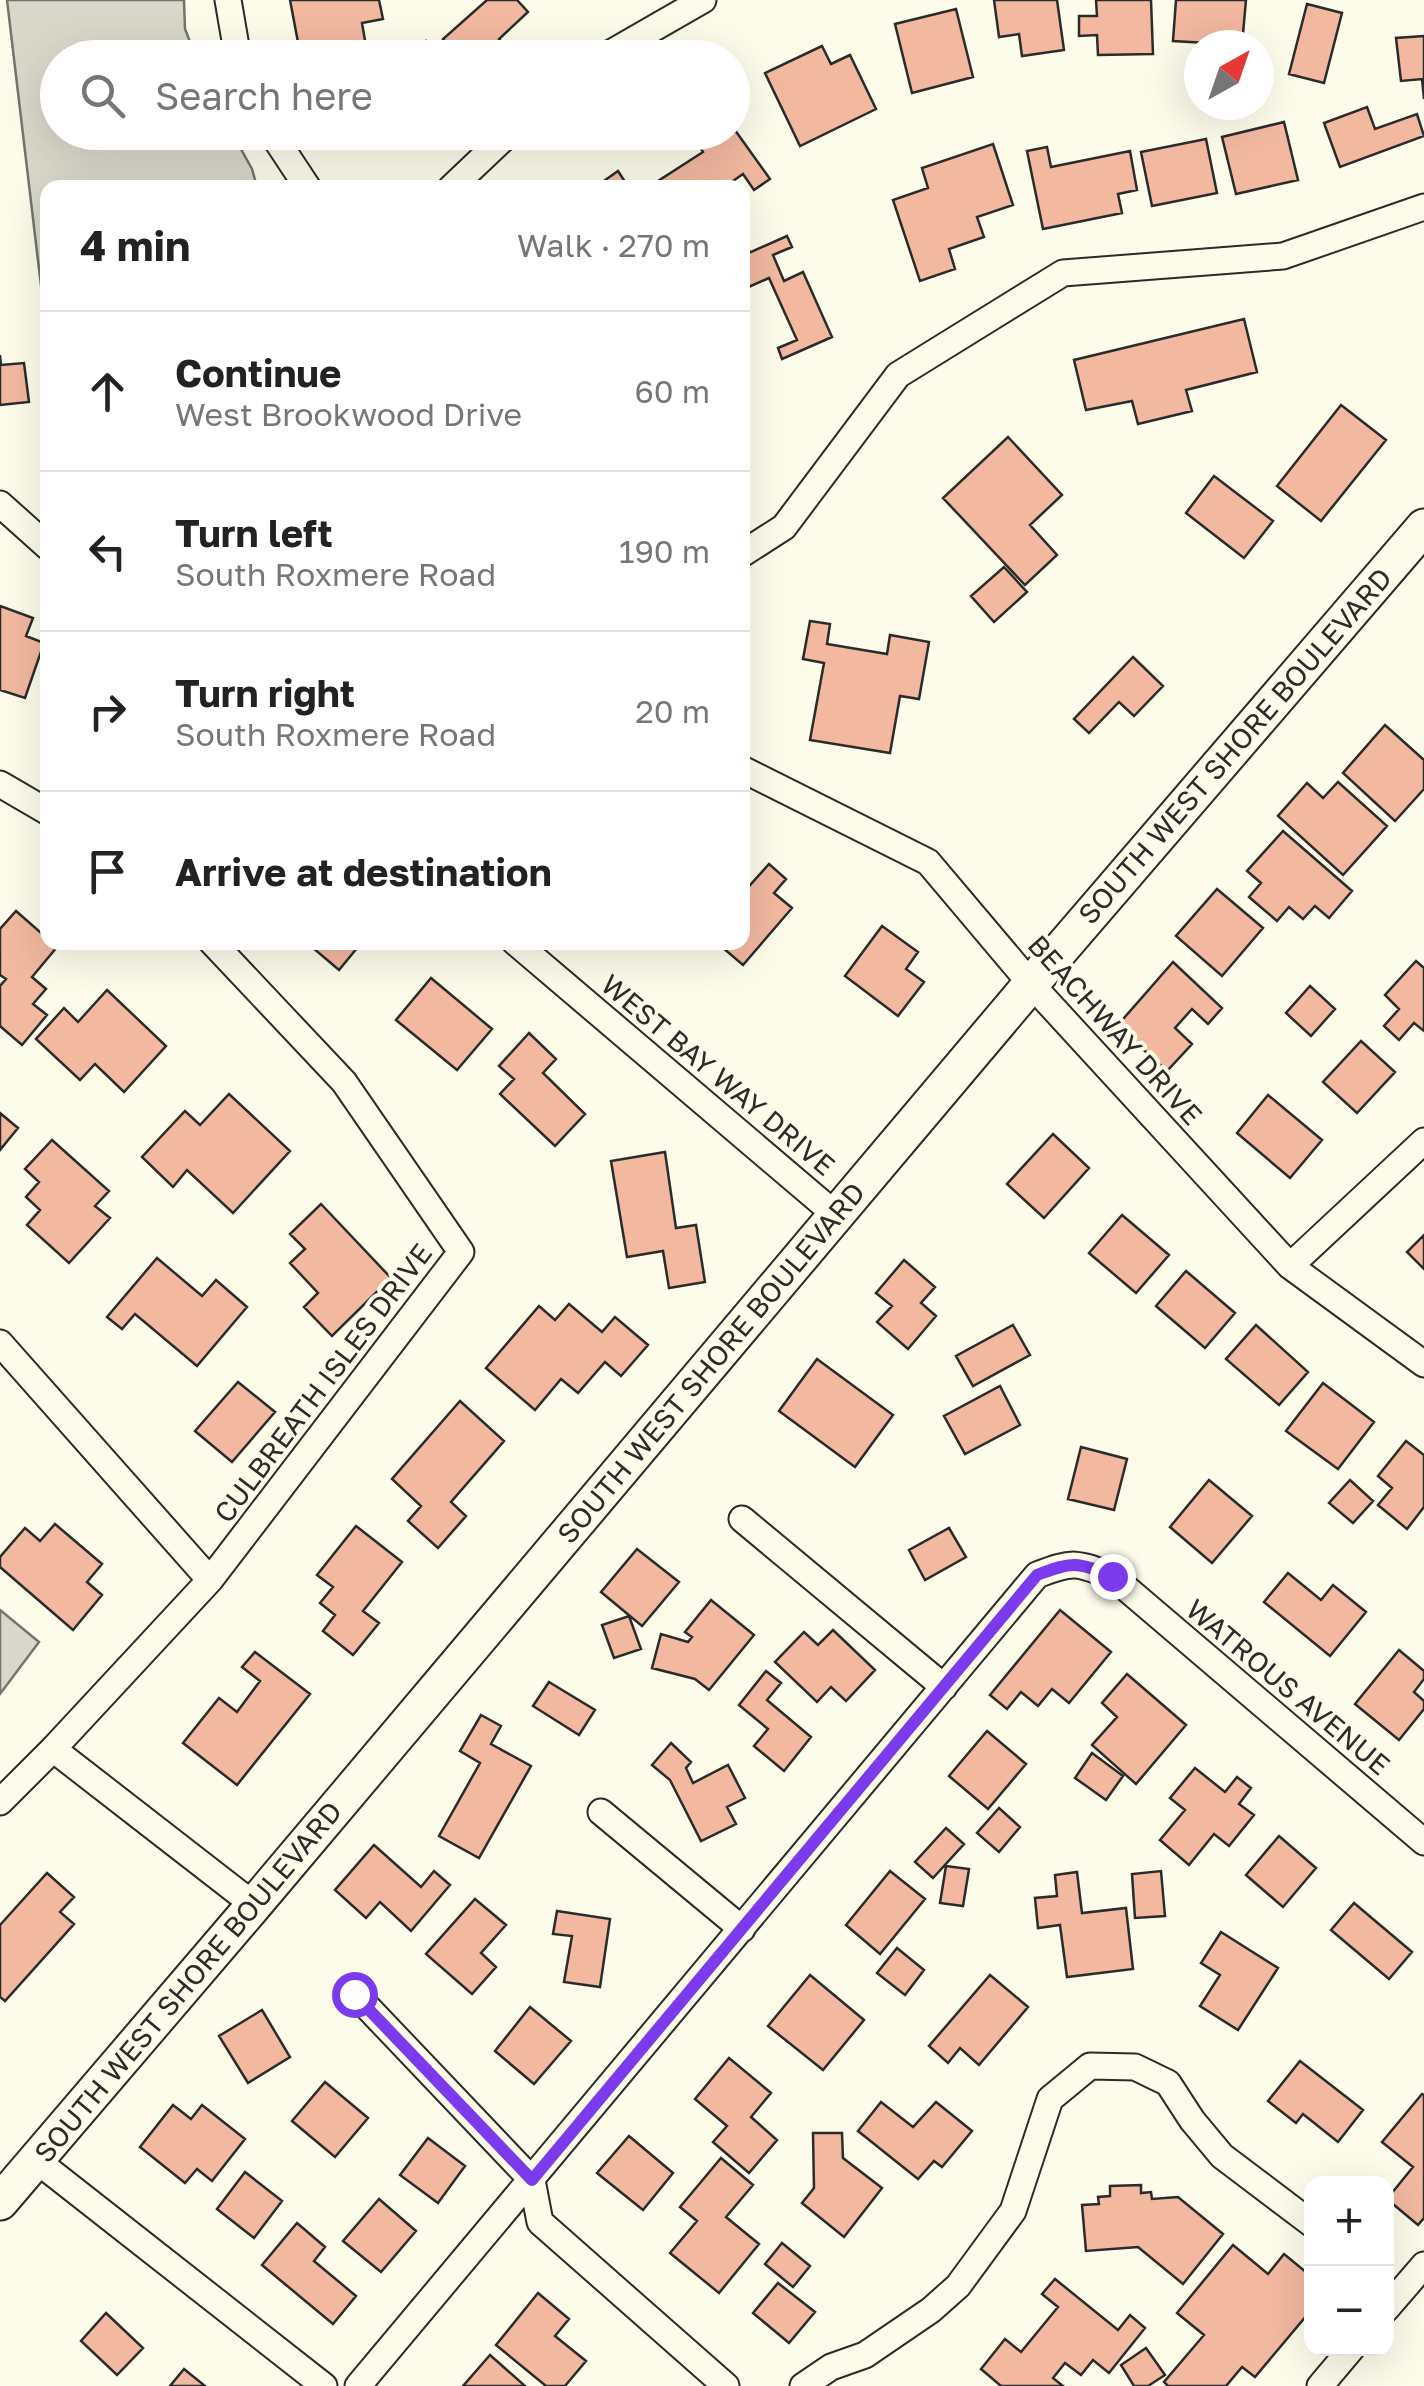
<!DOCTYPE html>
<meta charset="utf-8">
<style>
:root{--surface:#fff;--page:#f2f2f2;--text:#222;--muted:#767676;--line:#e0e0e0}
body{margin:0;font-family:"Golos Text",sans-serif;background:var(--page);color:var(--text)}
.controls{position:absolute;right:30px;bottom:30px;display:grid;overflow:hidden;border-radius:20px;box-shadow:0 10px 40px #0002}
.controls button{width:90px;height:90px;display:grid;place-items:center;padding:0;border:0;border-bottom:2px solid var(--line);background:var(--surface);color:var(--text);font:50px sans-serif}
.compass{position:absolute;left:1184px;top:30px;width:90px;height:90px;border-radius:50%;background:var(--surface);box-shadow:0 10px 40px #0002;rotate:40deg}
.stop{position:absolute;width:30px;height:30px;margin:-22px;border:8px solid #7c3aed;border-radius:50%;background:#fff}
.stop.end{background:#7c3aed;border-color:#fff;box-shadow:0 2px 10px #0008}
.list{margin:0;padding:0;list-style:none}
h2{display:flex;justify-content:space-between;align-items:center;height:130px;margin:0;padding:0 40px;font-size:42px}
h2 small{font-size:32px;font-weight:400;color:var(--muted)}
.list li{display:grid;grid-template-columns:65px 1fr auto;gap:30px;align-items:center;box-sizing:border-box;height:160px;padding:0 40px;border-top:2px solid var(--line)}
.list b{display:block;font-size:38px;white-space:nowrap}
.list p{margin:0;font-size:32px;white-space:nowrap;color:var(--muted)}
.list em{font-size:32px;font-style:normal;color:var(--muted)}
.icon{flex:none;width:55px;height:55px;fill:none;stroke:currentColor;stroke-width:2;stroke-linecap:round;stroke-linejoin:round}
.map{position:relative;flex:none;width:1424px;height:2386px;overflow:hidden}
.search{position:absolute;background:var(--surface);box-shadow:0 10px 40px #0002;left:40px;top:40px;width:710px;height:110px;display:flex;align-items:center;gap:25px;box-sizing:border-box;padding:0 35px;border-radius:55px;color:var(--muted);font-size:38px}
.panel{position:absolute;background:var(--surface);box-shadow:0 10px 40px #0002;left:40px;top:180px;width:710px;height:770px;border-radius:20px}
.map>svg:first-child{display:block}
.water{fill:#d8d7c9;stroke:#74746e;stroke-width:2.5}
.building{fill:#f2b8a0;stroke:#2b2b2b;stroke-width:2.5}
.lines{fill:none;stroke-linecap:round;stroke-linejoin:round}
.street-casing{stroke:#2b2b2b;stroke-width:29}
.secondary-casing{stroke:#2b2b2b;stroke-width:39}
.street{stroke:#fdfbea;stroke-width:25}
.secondary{stroke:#fdfbea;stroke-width:35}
.route{stroke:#7c3aed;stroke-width:12}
.labels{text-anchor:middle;stroke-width:8;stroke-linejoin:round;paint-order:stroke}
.street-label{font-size:28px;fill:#2b2b2b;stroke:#fdfbea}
</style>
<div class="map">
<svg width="1424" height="2386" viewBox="0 0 1424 2386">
<rect width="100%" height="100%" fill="#fdfbea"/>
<!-- water -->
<path class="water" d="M7,0h177l1,29 11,28 -138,1v74l174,1 20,36 5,18 -209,1 -1,148z
M0,1610l39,32 -39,52z"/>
<!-- building -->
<path class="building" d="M290,0h89l4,19 -21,4 6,35h-67z
M487,0h30l11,12 -29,27 11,13 -6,6h-44l-17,-19z
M994,0h63l7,50 -42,6 -3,-22 -20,3z
M1096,0h55l2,54 -55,1 -1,-20 -18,1v-20h18z
M1176,0h70l-4,45 -69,-4z
M1307,4l35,9 -18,70 -35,-9z
M956,9l17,68 -61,16 -17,-69z
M1424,36v63l-2,-20 -21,2 -5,-43z
M426,41l8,17h-42z
M822,46l9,18 19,-9 26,54 -76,37 -35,-73z
M1367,107l8,22 42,-15 7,22 -84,31 -16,-44z
M1284,122l14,58 -62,14 -14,-57z
M732,126l38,53 -16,11 -11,-16 -20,14h-65l-3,-5 48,-31 -12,-18 3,-2h38z
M359,132h41l-33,16z
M1206,139l11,54 -65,13 -11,-54z
M993,144l20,61 -36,12 7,20 -35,12 6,20 -35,12 -27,-81 35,-12 -6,-20z
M1047,147l4,20 79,-16 7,39 -19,4 4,19 -79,16 -16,-78z
M618,171l11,17h-35z
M787,236l5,11 -19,8 11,26 19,-9 29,65 -50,22 -4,-11 19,-8 -28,-62 -27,12v-34z
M1244,319l13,53 -71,18 6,21 -54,13 -6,-23 -46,9 -12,-50z
M0,355l1,10 23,-2 5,39 -29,3z
M1341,405l45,35 -65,81 -44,-35z
M1008,437l54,58 -32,30 27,30 -32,30 -82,-87z
M1214,476l59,45 -29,37 -58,-45z
M1004,567l23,25 -33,30 -23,-26z
M0,606l33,12 -7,18 18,7 -19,55 -25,-8z
M810,621l20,3 -3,20 60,10 3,-19 39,7 -10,57 -19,-3 -10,57 -80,-13 14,-77 -21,-4z
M1133,657l30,29 -29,30 -15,-14 -30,31 -15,-14z
M1385,725l39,35v29l-29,32 -52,-48z
M1338,782l49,44 -44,49 -65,-59 29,-33 16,15z
M1283,831l69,60 -23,27 -14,-12 -12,13 -14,-12 -12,14 -28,-24 12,-14 -14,-12z
M769,864l17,15 -12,14 18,15 -49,57 -27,-23h26v-48z
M1217,889l46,39 -41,48 -46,-40z
M16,911l32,28v3h4l5,5 -25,30 14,12 -13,15 14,11 -25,30 -22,-19v-40l6,-7 -6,-4v-46z
M882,926l36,26 -12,17 18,13 -26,34 -53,-40z
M306,942h56l-23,28z
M1416,961l8,7v63l-10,-8 -15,17 -15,-14 15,-17 -14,-14z
M1173,962l49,46 -14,16 -16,-15 -17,19 17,16 -25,27 -50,-45z
M431,978l61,51 -35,41 -61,-50z
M1310,986l25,23 -24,27 -25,-23z
M107,990l59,56 -42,46 -29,-28 -15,16 -44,-41 28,-31 14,14z
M529,1033l27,26 -13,14 42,41 -30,32 -55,-52 14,-15 -15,-13z
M1361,1041l34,31 -38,41 -34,-31z
M229,1094l61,57 -57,62 -46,-43 -14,17 -31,-30 43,-46 15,14z
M1268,1095l54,45 -32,38 -53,-45z
M0,1113l18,15 -18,22z
M1053,1134l36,34 -45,50 -37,-34z
M52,1140l57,51 -14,15 15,12 -41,45 -42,-38 13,-15 -14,-13 13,-15 -14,-13z
M665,1152l11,76 20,-3 9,57 -36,6 -6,-37 -36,6 -16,-96z
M321,1204l70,74 -59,58 -28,-29 14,-14 -28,-30 15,-14 -15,-15z
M1122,1215l47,40 -33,38 -47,-40z
M1424,1235v34l-17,-17z
M157,1258l45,38 14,-16 31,27 -50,59 -62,-52 -13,15 -15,-12z
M904,1260l31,27 -14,16 15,13 -28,33 -31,-27 15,-16 -16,-13z
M1186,1271l49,42 -30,35 -49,-42z
M569,1304l33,28 13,-15 33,28 -27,31 -16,-14 -27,31 -17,-14 -26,31 -49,-42 53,-62 16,14z
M1013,1325l17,30 -57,31 -17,-30z
M1256,1325l52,47 -29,33 -53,-46z
M817,1359l76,56 -38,52 -76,-56z
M238,1382l37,30 -43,50 -37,-31z
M1323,1383l51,39 -36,47 -52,-38z
M1000,1386l20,39 -55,29 -21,-38z
M460,1401l44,40 -53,61 15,14 -28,32 -30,-27 13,-15 -29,-27z
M1406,1441l18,14v52l-17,22 -29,-24 14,-17 -14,-12z
M1081,1447l46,12 -13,51 -46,-11z
M1209,1480l43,36 -40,47 -42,-36z
M1350,1480l23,21 -20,22 -24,-20z
M55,1524l47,40 -15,18 15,13 -29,35 -73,-63v-10l25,-29 15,13z
M356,1526l46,36 -39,49 16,12 -26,32 -30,-24 12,-16 -15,-12 13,-16 -16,-12z
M949,1528l17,29 -41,23 -16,-30z
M637,1549l42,33 -37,44 -41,-34z
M1288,1573l33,27 12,-15 33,27 -36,44 -66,-54z
M711,1600l43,35 -45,55 -14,-11 -43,-11 9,-34 27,8 4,-5 -7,-5z
M1060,1610l51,42 -42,51 -17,-14 -14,17 -17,-14 -14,17 -17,-14z
M629,1616l12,33 -27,9 -12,-33z
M833,1630l42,40 -29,31 -15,-14 -14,15 -42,-40 29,-30 14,13z
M1399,1650l25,21v8l-10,13 10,9v8l-25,31 -44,-36z
M255,1652l55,42 -73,91 -54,-42 36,-45 18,14 23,-31 -18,-14z
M766,1671l15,12 -14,17 44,37 -27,34 -30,-25 14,-17 -29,-24z
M1127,1674l59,51 -50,59 -44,-39 25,-28 -15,-14z
M549,1682l46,28 -16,25 -46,-29z
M481,1715l20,11 -10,18 40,22 -52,92 -40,-22 41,-73 -20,-12z
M987,1731l39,33 -38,45 -39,-33z
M671,1743l20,19 -5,6 7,15 35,-18 17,33 -18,9 9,17 -35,17 -31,-61 -18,-15z
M1092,1753l31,23 -17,24 -31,-22z
M1195,1768l30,24 12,-15 14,11 -12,16 15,11 -25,31 -15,-12 -25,31 -29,-25 25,-30 -15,-12z
M999,1808l21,19 -21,25 -22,-19z
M946,1828l18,16 -31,34 -18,-16z
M1279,1836l37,32 -33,39 -37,-32z
M374,1845l47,42 13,-16 16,14 -39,46 -31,-29 -14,16 -31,-28z
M946,1866l23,3 -6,37 -23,-3z
M890,1871l35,28 -45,55 -34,-29z
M1161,1871l4,45 -30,2 -3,-44z
M1077,1872l5,41 44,-5 7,61 -66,8 -7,-52 -22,3 -3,-30 22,-2 -2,-21z
M47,1873l27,24 -14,15 14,12 -69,77 -5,-4v-72z
M475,1899l31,26 -25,28 15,14 -24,27 -46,-40z
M1354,1903l58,49 -23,27 -58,-49z
M557,1911l53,8 -10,68 -36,-5 8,-46 -19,-2z
M1221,1932l57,36 -40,62 -38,-24 20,-31 -19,-12z
M897,1948l27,22 -19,25 -28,-22z
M810,1975l54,45 -41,50 -55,-44z
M990,1975l38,32 -49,58 -19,-17 -12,15 -19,-17z
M530,2007l41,34 -37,43 -39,-33z
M262,2010l28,47 -42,26 -29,-47z
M729,2058l42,35 -20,24 26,23 -28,33 -36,-31 14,-16 -32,-27z
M1300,2061l63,49 -25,32 -35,-28 -7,9 -28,-22z
M325,2082l43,36 -33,39 -43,-36z
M1422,2094l2,1v123l-6,7 -31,-26 26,-32 -31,-25z
M881,2102l32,25 23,-25 36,29 -30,36 -8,-6 -16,18 -60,-48z
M173,2105l18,14 11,-14 43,34 -33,42 -15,-12 -12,14 -45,-36z
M813,2133h29l1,25 39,30 -38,49 -42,-34 12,-15z
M629,2136l44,37 -30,37 -46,-37z
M428,2138l37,28 -27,37 -38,-28z
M721,2158l32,27 -27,32 33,27 -40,49 -49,-40 27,-32 -17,-14z
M245,2172l37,29 -28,37 -37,-29z
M1141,2185v8l10,-1 1,7 26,-2 45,37 -40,50 -45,-37 -52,4 -4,-46 17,-1 -1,-7 12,-1v-10z
M379,2199l37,32 -35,41 -38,-31z
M297,2223l28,24 -11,14 42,35 -23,28 -71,-59z
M782,2243l28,23 -17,21 -28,-23z
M1233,2245l35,29 16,-20 28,23v32l-57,68 -13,-10 -16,19h-58l-4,-4 40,-47 -27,-22z
M1055,2279l63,51 12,-15 15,13 -36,45 -16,-13 -12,15 -16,-12 -12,15 10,8h-62l-20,-17 24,-30 16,13 37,-45 -16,-13z
M778,2283l37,29 -26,31 -36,-30z
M538,2293l31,26 -14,17 31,25 -21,25h-19l-50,-41z
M106,2313l37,35 -26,27 -36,-34z
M1146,2348l19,27 -17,11h-14l-13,-21z
M490,2355l35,31h-62z
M184,2369l21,17h-35z"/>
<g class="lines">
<!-- street casing -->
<g class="street-casing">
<path id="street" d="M228,0l10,58
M602,58l101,-58
M271,132l37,56
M451,188l59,-56
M0,504l48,43
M742,554l42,-27 114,-152 165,-102 220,-17 141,-49
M742,769l186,93 103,122 259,282 134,98
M0,784l48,28
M515,942l321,273
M1290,1266l134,-125
M0,1343l210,237
M742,1519l202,168
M53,1749l201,156
M0,1802l53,-53 157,-169 251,-328 -117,-170 -132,-140
M601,1812l141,117
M355,1994l177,186 8,42 186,164
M36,2160l288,226
M1386,2309l38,-44
M358,2386l679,-811c36,-14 40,-13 76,2l311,265
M803,2386l28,-19 34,-12 66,-45 27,-24 55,-75 37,-112 40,-33 45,1 33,16 24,37 30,36 90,68
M1320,2386l32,-38"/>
</g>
<!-- secondary casing -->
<g class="secondary-casing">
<path id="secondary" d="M0,2202l254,-297 777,-921 393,-457"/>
</g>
<!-- street -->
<use href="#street" class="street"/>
<!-- secondary -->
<use href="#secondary" class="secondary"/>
</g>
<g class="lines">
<!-- route -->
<path class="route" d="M354,1994l178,186 505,-605c36,-14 40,-13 75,1"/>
</g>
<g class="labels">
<!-- street labels -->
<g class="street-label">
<text transform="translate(1235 746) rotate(-49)" y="10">SOUTH WEST SHORE BOULEVARD</text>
<text transform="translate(1115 1030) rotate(48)" y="10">BEACHWAY DRIVE</text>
<text transform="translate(718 1075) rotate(40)" y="10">WEST BAY WAY DRIVE</text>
<text transform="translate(711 1363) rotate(-50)" y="10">SOUTH WEST SHORE BOULEVARD</text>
<text transform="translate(323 1383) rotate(-53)" y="10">CULBREATH ISLES DRIVE</text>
<text transform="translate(1288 1687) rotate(40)" y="10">WATROUS AVENUE</text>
<text transform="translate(188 1982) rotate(-50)" y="10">SOUTH WEST SHORE BOULEVARD</text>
</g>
</g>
</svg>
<div class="controls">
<button>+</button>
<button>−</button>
</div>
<svg class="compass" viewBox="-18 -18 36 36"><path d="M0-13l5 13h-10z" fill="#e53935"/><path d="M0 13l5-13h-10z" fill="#767676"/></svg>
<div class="stop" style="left:354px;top:1994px"></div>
<div class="stop end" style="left:1112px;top:1576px"></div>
<div class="search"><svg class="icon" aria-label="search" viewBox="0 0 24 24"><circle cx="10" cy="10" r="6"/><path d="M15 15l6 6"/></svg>Search here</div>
<section class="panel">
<h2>4 min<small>Walk · 270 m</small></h2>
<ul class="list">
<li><svg class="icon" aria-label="ahead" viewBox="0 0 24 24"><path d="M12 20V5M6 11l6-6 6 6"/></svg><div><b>Continue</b><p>West Brookwood Drive</p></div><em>60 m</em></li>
<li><svg class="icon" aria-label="left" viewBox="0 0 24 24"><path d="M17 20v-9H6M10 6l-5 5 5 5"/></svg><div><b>Turn left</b><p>South Roxmere Road</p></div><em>190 m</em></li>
<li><svg class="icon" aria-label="right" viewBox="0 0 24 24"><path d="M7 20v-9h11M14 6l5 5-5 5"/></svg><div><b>Turn right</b><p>South Roxmere Road</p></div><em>20 m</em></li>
<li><svg class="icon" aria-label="arrive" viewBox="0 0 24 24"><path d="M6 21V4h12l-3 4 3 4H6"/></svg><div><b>Arrive at destination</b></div></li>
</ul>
</section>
</div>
